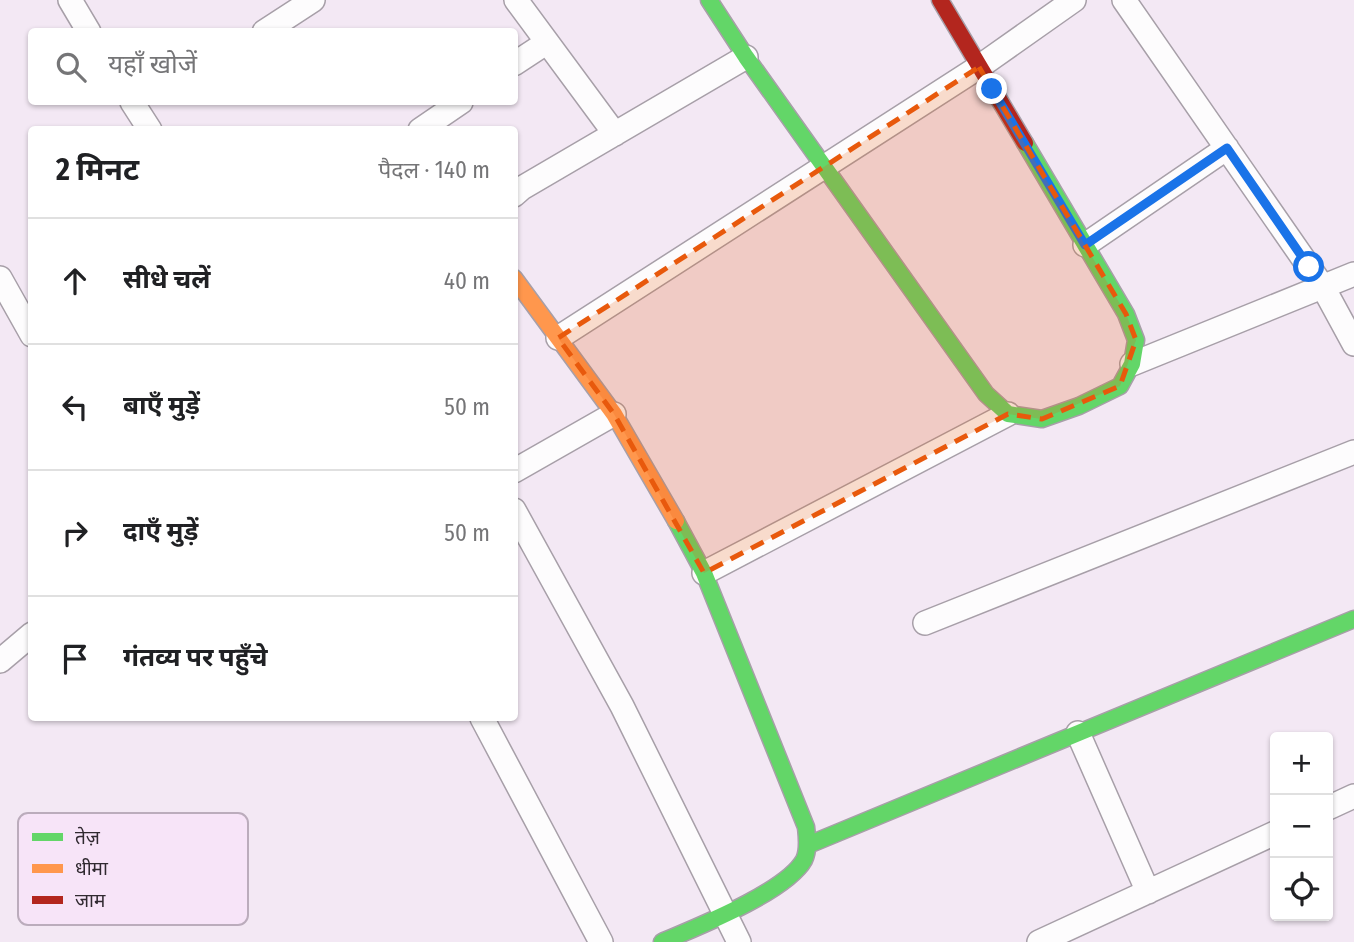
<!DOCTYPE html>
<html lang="hi">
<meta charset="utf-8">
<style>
:root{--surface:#fff;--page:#f6f6f6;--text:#202124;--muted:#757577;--line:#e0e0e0}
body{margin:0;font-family:"Fira Sans Condensed","Noto Sans Devanagari",sans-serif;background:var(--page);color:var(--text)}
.controls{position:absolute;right:21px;bottom:21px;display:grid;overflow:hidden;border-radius:7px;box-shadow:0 2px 5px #0004}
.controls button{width:63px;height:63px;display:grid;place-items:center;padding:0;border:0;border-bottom:2px solid var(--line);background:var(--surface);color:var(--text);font:35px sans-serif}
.stop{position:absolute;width:21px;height:21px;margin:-16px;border:5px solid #1a73e8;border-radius:50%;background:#fff}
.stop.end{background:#1a73e8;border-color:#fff;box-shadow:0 2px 7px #0008}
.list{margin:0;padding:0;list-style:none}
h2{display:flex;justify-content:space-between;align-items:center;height:91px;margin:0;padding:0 28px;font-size:30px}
h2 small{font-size:23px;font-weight:400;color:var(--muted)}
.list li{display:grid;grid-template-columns:46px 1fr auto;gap:21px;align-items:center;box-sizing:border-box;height:126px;padding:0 28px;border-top:2px solid var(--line)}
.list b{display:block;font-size:26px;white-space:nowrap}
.list em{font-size:23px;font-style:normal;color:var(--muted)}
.icon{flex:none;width:38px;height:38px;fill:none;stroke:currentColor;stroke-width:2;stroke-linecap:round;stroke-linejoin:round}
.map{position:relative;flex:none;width:1354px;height:942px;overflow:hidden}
.search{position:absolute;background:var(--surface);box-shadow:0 2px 5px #0004;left:28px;top:28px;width:490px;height:77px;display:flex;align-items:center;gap:18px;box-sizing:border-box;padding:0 24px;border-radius:7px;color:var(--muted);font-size:26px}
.panel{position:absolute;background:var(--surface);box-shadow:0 2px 5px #0004;left:28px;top:126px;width:490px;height:595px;border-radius:7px}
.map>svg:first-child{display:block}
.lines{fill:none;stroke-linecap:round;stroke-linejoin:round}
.street-casing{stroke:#a79fa8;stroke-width:26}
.fast-casing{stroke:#a79fa8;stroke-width:19}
.slow-casing{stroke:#a79fa8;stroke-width:19}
.jam-casing{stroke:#a79fa8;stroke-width:19}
.street{stroke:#fdfcfd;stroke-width:23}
.fast{stroke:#63d668;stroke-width:16}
.slow{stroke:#ff974d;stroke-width:16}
.jam{stroke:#b3261e;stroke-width:16}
.route{stroke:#1a73e8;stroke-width:9}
.marked{fill:#e8590c;fill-opacity:0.2;stroke:#e8590c;stroke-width:5;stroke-dasharray:14 9;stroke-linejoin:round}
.key{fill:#f7e4f8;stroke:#bbacbc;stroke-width:2}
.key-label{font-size:19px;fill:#302930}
</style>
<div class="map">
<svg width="1354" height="942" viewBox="0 0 1354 942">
<rect width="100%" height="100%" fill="#f3e8f4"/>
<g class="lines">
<!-- street casing -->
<g class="street-casing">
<path id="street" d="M70,0l19,32
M516,0l99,134
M1124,0l199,287 31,57
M264,32l49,-32
M514,64l32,-21
M132,102l18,28
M420,130l41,-28
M514,195l8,-7 224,-131
M1085,245l142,-97
M0,278l32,57
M558,338l421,-271 95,-67
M1132,364l222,-90
M514,471l100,-57
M514,510l108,196 117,236
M704,573l304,-159
M925,623l429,-171
M0,661l32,-27
M482,718l119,224
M1078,733l70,159
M1328,808l26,-12
M1039,942l236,-109"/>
</g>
<!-- fast casing -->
<g class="fast-casing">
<path id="fast" d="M709,0l37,57 240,337 22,20 34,5 37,-13 41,-20 12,-22 4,-24 -10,-26 -101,-171
M808,845l546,-226
M662,942c35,-15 124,-50 142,-82 5,-10 3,-23 2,-33l-102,-254 -28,-52"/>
</g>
<!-- slow casing -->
<g class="slow-casing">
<path id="slow" d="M514,278l100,136 62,107"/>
</g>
<!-- jam casing -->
<g class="jam-casing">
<path id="jam" d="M940,0l85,143"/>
</g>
<!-- street -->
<use href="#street" class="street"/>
<!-- fast -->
<use href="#fast" class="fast"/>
<!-- slow -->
<use href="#slow" class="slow"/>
<!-- jam -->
<use href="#jam" class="jam"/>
</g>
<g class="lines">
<!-- route -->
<path class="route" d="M992,89l93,156 142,-97 82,119"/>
</g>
<!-- marked area -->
<path class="marked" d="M979,67l147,247 10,26 -16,46 -78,33 -34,-5 -304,159 -90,-159 -56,-76z"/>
<!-- legend -->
<rect x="18" y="813" width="230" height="112" rx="10" class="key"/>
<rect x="32" y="833" width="31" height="8" fill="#63d668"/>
<rect x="32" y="864" width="31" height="9" fill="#ff974d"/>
<rect x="32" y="896" width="31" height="8" fill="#b3261e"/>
<g class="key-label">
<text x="75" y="844">तेज़</text>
<text x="75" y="875">धीमा</text>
<text x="75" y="907">जाम</text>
</g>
</svg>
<div class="controls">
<button>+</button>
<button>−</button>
<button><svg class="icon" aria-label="locate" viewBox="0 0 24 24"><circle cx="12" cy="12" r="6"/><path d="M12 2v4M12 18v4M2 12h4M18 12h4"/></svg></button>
</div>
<div class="stop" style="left:1309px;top:267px"></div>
<div class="stop end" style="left:992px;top:89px"></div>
<div class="search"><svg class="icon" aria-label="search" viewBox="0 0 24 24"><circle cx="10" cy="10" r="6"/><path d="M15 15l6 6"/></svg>यहाँ खोजें</div>
<section class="panel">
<h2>2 मिनट<small>पैदल · 140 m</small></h2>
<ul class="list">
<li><svg class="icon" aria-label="ahead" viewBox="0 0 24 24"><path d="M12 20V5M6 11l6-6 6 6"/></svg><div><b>सीधे चलें</b></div><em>40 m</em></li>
<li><svg class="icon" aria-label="left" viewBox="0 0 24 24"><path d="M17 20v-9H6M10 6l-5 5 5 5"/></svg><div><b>बाएँ मुड़ें</b></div><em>50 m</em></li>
<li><svg class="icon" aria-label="right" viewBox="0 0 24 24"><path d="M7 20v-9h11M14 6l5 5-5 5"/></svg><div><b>दाएँ मुड़ें</b></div><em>50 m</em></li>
<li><svg class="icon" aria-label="arrive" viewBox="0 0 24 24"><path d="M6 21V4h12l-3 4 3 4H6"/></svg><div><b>गंतव्य पर पहुँचे</b></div></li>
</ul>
</section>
</div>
